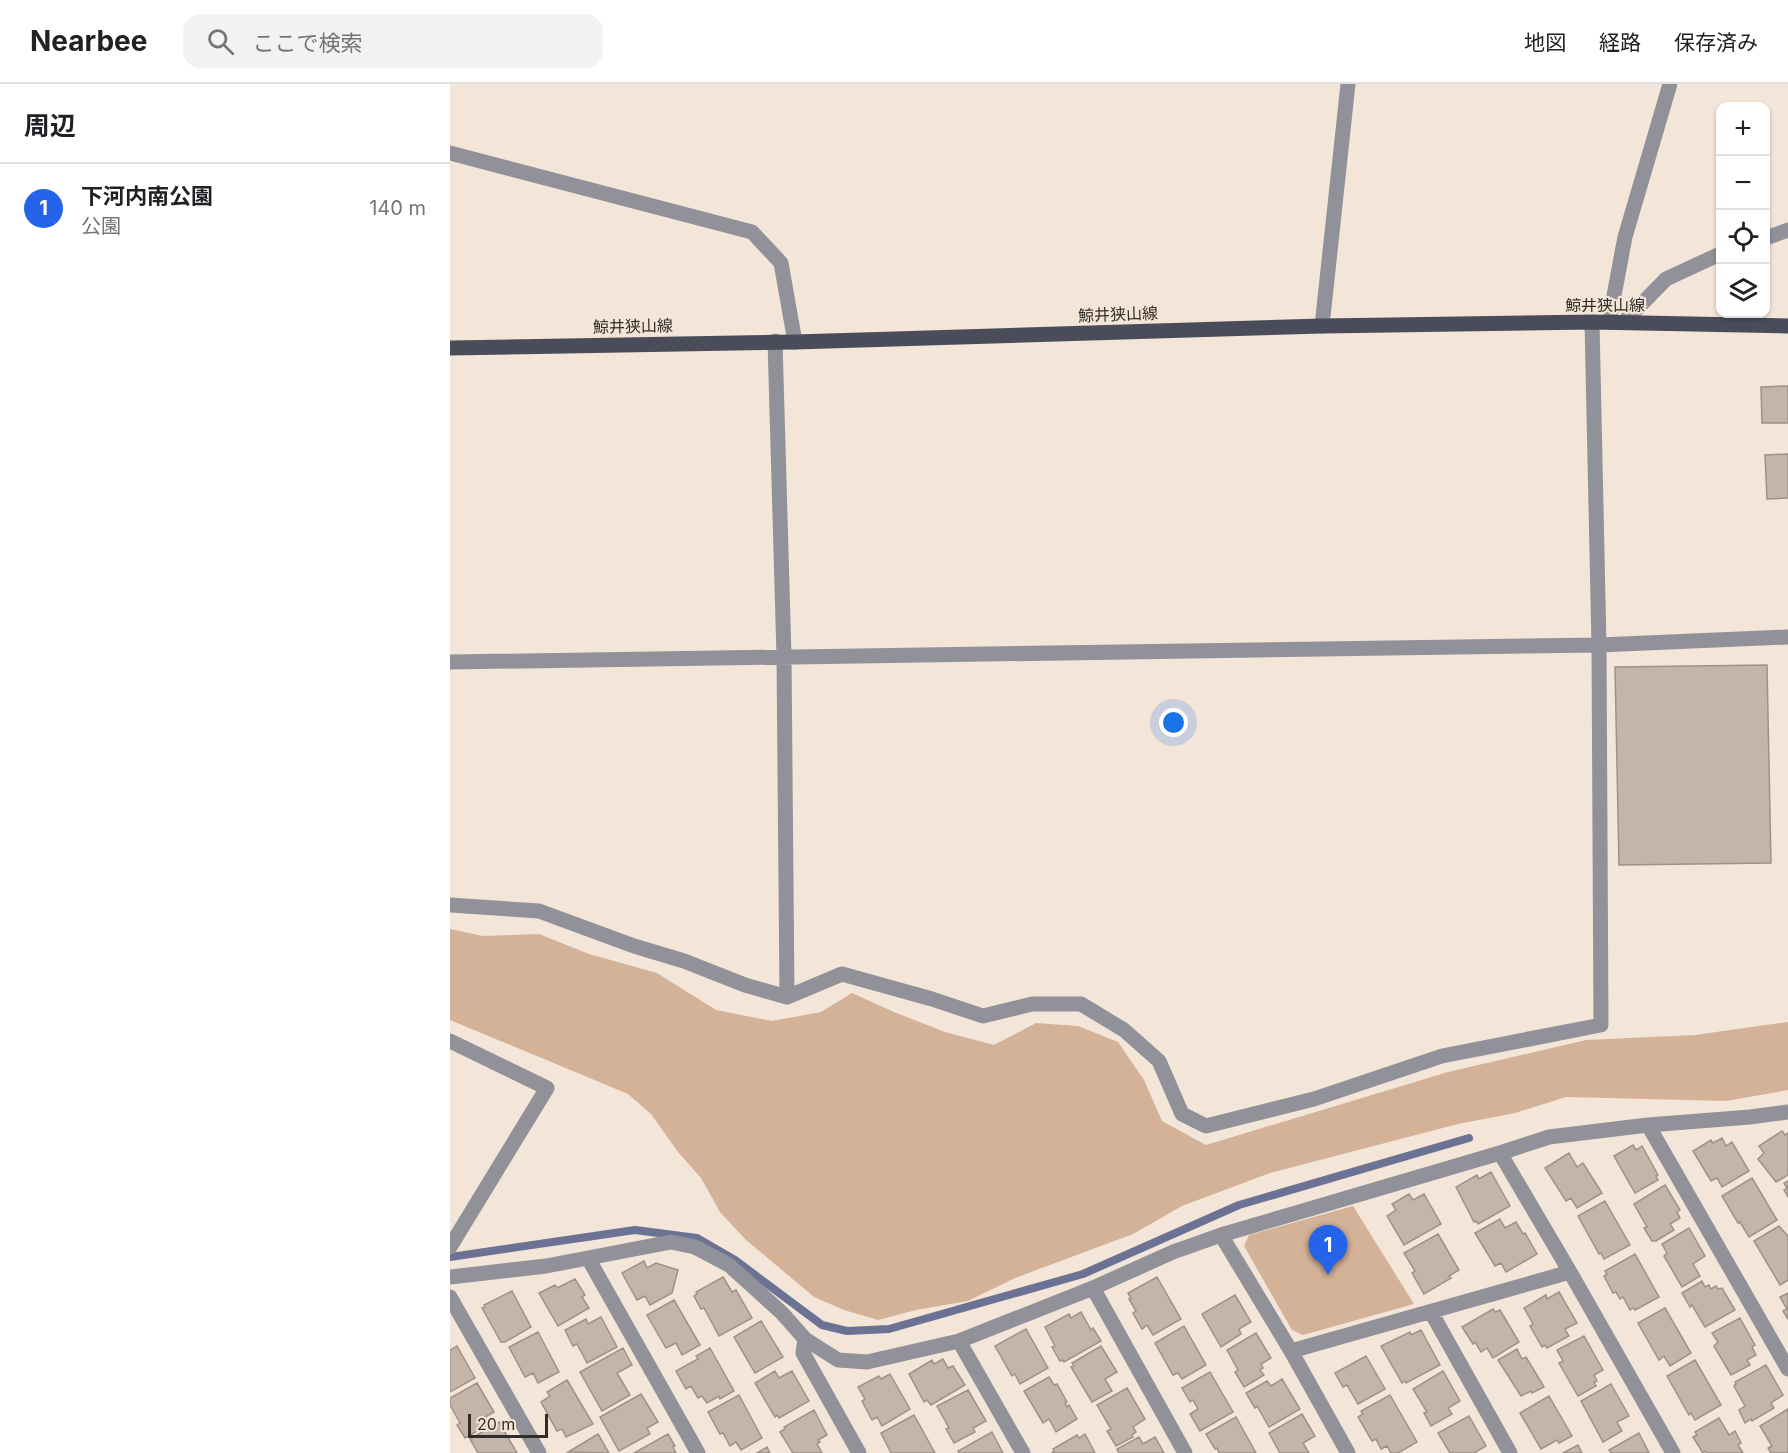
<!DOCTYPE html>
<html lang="ja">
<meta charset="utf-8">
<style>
:root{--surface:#fff;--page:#f2f2f2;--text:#202124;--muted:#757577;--line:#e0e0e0;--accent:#2563eb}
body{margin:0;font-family:Inter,"Noto Sans JP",sans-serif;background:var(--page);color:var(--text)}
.controls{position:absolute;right:18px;top:18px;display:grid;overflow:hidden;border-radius:12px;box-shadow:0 2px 4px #0004}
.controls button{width:54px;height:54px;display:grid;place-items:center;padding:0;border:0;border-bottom:2px solid var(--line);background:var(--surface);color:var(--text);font:30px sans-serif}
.scale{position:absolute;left:18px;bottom:15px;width:80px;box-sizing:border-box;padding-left:6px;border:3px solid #322d28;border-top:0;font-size:16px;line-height:21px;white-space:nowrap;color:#322d28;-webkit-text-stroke:4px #f4e5d9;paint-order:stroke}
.you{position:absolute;left:724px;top:639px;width:21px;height:21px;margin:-15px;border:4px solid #fff;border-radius:50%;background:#1a73e8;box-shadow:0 0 0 9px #1a73e833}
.badge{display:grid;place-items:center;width:39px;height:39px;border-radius:50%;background:var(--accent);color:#fff;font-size:20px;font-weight:700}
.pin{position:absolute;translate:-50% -50px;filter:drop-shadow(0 2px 3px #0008)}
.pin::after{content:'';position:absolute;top:32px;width:21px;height:18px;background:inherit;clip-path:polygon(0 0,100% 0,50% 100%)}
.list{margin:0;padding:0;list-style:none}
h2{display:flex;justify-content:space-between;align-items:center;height:78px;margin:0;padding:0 24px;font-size:26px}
h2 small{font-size:20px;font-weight:400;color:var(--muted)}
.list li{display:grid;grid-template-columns:39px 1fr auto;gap:18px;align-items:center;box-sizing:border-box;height:90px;padding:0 24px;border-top:2px solid var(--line)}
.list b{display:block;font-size:22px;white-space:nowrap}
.list p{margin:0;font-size:20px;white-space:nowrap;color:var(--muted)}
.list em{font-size:20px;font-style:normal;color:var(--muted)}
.icon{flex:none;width:33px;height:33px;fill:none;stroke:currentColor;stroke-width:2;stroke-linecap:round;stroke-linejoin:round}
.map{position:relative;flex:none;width:1338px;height:1369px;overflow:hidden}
header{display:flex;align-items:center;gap:36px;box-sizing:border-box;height:84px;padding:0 30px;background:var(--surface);border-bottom:2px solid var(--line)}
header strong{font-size:28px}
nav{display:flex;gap:33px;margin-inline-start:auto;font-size:21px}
.search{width:420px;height:54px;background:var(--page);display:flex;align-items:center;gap:15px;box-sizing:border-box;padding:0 21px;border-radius:18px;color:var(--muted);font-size:22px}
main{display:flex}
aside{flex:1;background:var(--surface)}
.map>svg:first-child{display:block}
.green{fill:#d3b298}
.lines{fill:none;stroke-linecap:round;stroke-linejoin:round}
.stream{stroke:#6b7294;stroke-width:8}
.building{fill:#c4b5aa;stroke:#9f9186;stroke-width:1.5}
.minor{stroke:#919299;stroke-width:15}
.major{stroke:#4a4d59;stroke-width:15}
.labels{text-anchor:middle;stroke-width:4.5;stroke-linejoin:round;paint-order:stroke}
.street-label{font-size:16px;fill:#322d28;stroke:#f4e5d9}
</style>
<header>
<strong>Nearbee</strong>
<div class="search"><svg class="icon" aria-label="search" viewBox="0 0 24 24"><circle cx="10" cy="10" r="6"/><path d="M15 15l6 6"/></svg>ここで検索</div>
<nav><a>地図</a><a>経路</a><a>保存済み</a></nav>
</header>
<main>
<aside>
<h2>周辺<small></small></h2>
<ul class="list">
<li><span class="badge">1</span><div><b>下河内南公園</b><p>公園</p></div><em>140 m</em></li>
</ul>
</aside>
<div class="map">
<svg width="1338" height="1369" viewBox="0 0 1338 1369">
<rect width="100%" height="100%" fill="#f4e5d9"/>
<!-- green -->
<path class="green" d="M0,845l33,7 56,-2 50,20 68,19 59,37 56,11 49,-9 31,-19 42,19 51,20 49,13 42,-22 42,3 40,16 26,38 18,41 44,24 242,-73 138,-32 109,-5 93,-13v68l-62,11 -160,-4 -51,16 -57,11 -188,49 -88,33 -49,28 -118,44 -47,23 -52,9 -38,10 -34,-10 -30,-13 -69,-58 -25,-27 -19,-34 -23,-26 -27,-38 -23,-20 -178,-74z
M903,1122l61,98 -111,31 -11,-5 -48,-84 5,-11z"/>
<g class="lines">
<!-- stream -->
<path class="stream" d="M0,1173l185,-27 62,8 38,22 87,65 25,6 42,-2 194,-55 156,-69 230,-67"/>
</g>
<!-- building -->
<path class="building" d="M1338,302v37h-26l-1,-36z
M1338,370v44l-21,1 -2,-44z
M1317,581l4,198 -152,2 -4,-198z
M1332,1047l3,4 3,-2v42l-12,7 -18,-23 6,-6 -5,-7z
M1272,1054l4,8 6,-4 17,29 -27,16 -5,-9 -6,3 -18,-30 18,-11 2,3z
M1183,1061l3,5 6,-4 16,29 -2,1 2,4 -23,13 -21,-37z
M1119,1069l8,14 6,-4 19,30 -25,15 -6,-10 -5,3 -21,-33z
M1041,1088l19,34 -32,18 -2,-3 -2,1 -18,-35 21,-12 2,4z
M1302,1094l25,42 -28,17 -9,-15 -2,1 -16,-27z
M1338,1097v16l-4,-7 3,-2 -3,-5z
M1215,1101l15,25 -3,2 3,6 -10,6 4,6 -18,11h-4l-8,-13 3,-1 -13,-23z
M959,1110l4,6 11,-6 17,30 -37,21 -17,-29 9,-6 -4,-6z
M1155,1117l25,44 -26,14 -3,-6 -2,1 -21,-38z
M1050,1135l5,9 11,-6 7,12 2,-1 12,21 -31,18 -5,-9 -6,3 -20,-33z
M1329,1142l9,10v44l-8,5 -26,-44z
M1239,1144l16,28 -12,8 7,12 -18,11 -18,-31 3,-3 -5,-9z
M988,1150l21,36 -10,6 2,2 -27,16 -12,-21 3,-2 -11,-18z
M1185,1170l24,43 -24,13 -2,-2 -3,2 -7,-13 -3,2 -4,-7 -3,1 -9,-17 3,-2 -2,-3z
M194,1177l3,7 9,-5 22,7 -6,23 -22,12 -5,-9 -8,4 -15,-27z
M273,1193l9,15 4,-2 16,28 -33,18 -15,-28 -3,1 -7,-13 3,-2 -1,-2z
M707,1193l24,42 -28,16 -6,-10 -5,4 -9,-16 3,-2 -7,-12 2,-1 -3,-5z
M125,1195l10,16 -3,2 7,11 -31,18 -19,-33 16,-8 2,3z
M1252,1197l3,6 4,-2 2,4 5,-3 2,3 4,-1 13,22 -30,17 -13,-22 -2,2 -8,-14z
M62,1207l19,36 -26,15h-4l-19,-34 3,-1 -1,-2z
M1109,1208l18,31 -12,6 4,7 -22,12 -2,-3 -3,2 -12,-21 3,-2 -9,-16 22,-13 1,4z
M1338,1209v26l-5,-8 4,-2 -7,-12z
M785,1211l16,27 -12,7 2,5 -20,13 -19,-33z
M224,1216l26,45 -18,10 -6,-12 -10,5 -19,-33z
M1215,1224l26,45 -21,13 -6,-10 -5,4 -21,-37z
M1043,1225l2,3 5,-2 19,32 -26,16 -6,-10 -6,4 -6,-10 -2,2 -11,-17z
M631,1228l10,18 2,-2 8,13 -37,21 -1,-2 -3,1 -8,-14 3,-1 -10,-19 24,-13 2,4z
M151,1233l16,30 -30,16 -10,-19 -4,2 -8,-16 21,-11 2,5z
M1290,1234l15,27 -3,2 4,8 -9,5 3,5 -19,10 -17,-29 4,-4 -6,-9z
M311,1237l22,36 -28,16 -21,-36z
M734,1242l22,39 -24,14 -4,-6 -5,2 -18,-32z
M576,1245l22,39 -28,16 -5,-10 -3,2 -17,-30z
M971,1246l19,35 -34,18 -1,-2 -3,2 -21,-37 29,-14 1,3z
M88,1248l21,40 -21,11 -5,-10 -8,4 -16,-30z
M806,1249l15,25 -10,6 2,4 -3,2 4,5 -20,12 -9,-15 3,-2 -11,-20z
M1134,1252l19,34 -9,5 3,6 -3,1 2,4 -18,10 -19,-33 4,-2 -6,-11z
M7,1262l18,32 -25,14v-42z
M651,1262l16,26 -12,7 7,12 -20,11 -21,-35 3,-1 -2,-3z
M173,1264l9,17 -15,8 13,22 -28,16 -22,-39z
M260,1264l24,43 -14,8 -1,-3 -12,7 -5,-7 -4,2 -7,-12 -5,3 -10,-18 22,-12 -2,-3z
M1067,1265l5,10 4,-2 18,30 -12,6 -1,-2 -10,5 -23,-36z
M916,1272l19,33 -27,15 -11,-19 -4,2 -8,-14z
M493,1275l5,9 5,-2 12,19 -34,20 -4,-5 -3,2 -15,-28 23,-14 2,4z
M1245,1276l26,45 -26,15 -4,-7 -2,2 -22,-39z
M1316,1281l17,30 -12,8 3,5 -22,13 -1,-2 -6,4 -6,-13 6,-4 -11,-20 2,-2 -1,-2z
M325,1287l4,7 13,-7 17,30 -30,17 -2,-3 -2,2 -20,-34z
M993,1287l17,30 -12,7 4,6 -21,12 -7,-13 3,-1 -14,-23z
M760,1288l23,40 -33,19 -10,-17 8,-5 -5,-9 -3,2 -8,-14z
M440,1290l20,35 -28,17 -5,-9 -5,3 -10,-19 3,-2 -7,-12 21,-11 2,3z
M599,1293l5,8 3,-1 10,18 -2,1 2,4 2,-2 8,14 -21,13 -7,-13 -6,4 -19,-32z
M832,1295l18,30 -31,18 -12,-21 -2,2 -9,-15 21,-12 4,5z
M117,1296l26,44 -27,13 -4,-8 -5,2 -16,-29 9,-6 -3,-4z
M27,1299l17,29 -12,7 4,7 -21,12 -8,-13 3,-2 -10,-18v-7z
M1161,1300l18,32 -12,6 5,9 -19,11 -22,-41z
M677,1304l18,31 -12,8 3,5 -4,3 1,2 -17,9 -9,-15 4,-2 -14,-24z
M518,1306l18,31 -13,7 2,4 -21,11 -8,-14 3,-1 -12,-22z
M191,1310l17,28 -11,6 3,6 -31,17 -19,-34z
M289,1311l23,43 -21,12 -5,-8 -6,4 -7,-13 -3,1 -12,-22z
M940,1311l27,47 -19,11h-7l-4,-7 -6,3 -5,-10 -4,2 -14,-24 5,-3 -2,-3z
M1099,1312l23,40 -13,7 -2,-3 -16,9 -21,-36z
M1338,1325v44h-17l-3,-5 4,-2 -12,-20z
M364,1326l13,25 -9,5 2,2 -3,2 5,9h-29l-13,-21 5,-3 -1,-2z
M852,1330l13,22 -12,7 6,10h-29l-11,-20z
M464,1331l21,38h-44l-10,-20z
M1019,1332l17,30 -12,7h-24l-12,-20z
M786,1333l20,36h-37l-2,-5 -2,1 -9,-15z
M1269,1334l10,17 6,-4 6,12 -3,2 5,8h-36l-2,-2 -2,2 -10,-16 4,-2 -2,-3z
M49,1338l18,31h-39l-8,-14z
M542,1348l11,21h-44l-1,-2z
M1189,1349l10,20h-38l-2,-3z
M148,1350l11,19 -41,-1z
M218,1350l7,12 -2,1 3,6h-42z
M635,1350l10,19h-43l2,-2 -1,-2 24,-14 2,3z
M689,1353l4,7 12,-7 9,16h-45l-2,-4z
M1128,1361l4,8h-19z
M317,1363l3,6h-13z"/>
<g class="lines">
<!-- minor -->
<path class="minor" d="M0,69l302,79 29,31 14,79
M1316,154l22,-8
M1159,238l16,-85 45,-153
M1174,238l42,-43 54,-25
M872,242l26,-242
M325,257l9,315 3,341
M0,578l1149,-17 189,-8
M0,821l89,6 95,35 50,15 61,24 42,12 55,-23 90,25 51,17 49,-12h49l43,26 35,31 23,53 24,12 108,-27 128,-43 159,-31 -2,-380 -7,-323
M0,957l97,47 -97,159
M1198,1041l140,244
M1050,1069l70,119 103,181
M771,1151l70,116 57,102
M138,1174l110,195
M0,1193l96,-11 125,-24 24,5 34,18 53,48 23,26 33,21 29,2 92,-21 134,-53 80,-36 48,-17 279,-82 49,-16 99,-12 102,-8 38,-5
M643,1204l92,165
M0,1213l89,156
M981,1228l79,141
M355,1255l-2,14 56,100
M509,1257l64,112
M841,1267l279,-79"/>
<!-- major -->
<path class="major" d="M0,264l345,-6 527,-16 270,-4 196,4"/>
</g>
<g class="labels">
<!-- street labels -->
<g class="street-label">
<text x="1155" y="227">鯨井狭山線</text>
<text transform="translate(668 230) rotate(-2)" y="6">鯨井狭山線</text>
<text transform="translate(183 242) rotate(-1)" y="6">鯨井狭山線</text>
</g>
</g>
</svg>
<div class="controls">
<button>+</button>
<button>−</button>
<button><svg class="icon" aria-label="locate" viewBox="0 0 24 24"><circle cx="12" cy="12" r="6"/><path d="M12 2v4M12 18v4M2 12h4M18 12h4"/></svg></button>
<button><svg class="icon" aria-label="layers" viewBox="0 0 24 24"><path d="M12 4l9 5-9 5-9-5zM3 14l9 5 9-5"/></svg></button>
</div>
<div class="scale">20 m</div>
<div class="you"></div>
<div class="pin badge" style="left:878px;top:1191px">1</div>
</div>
</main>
